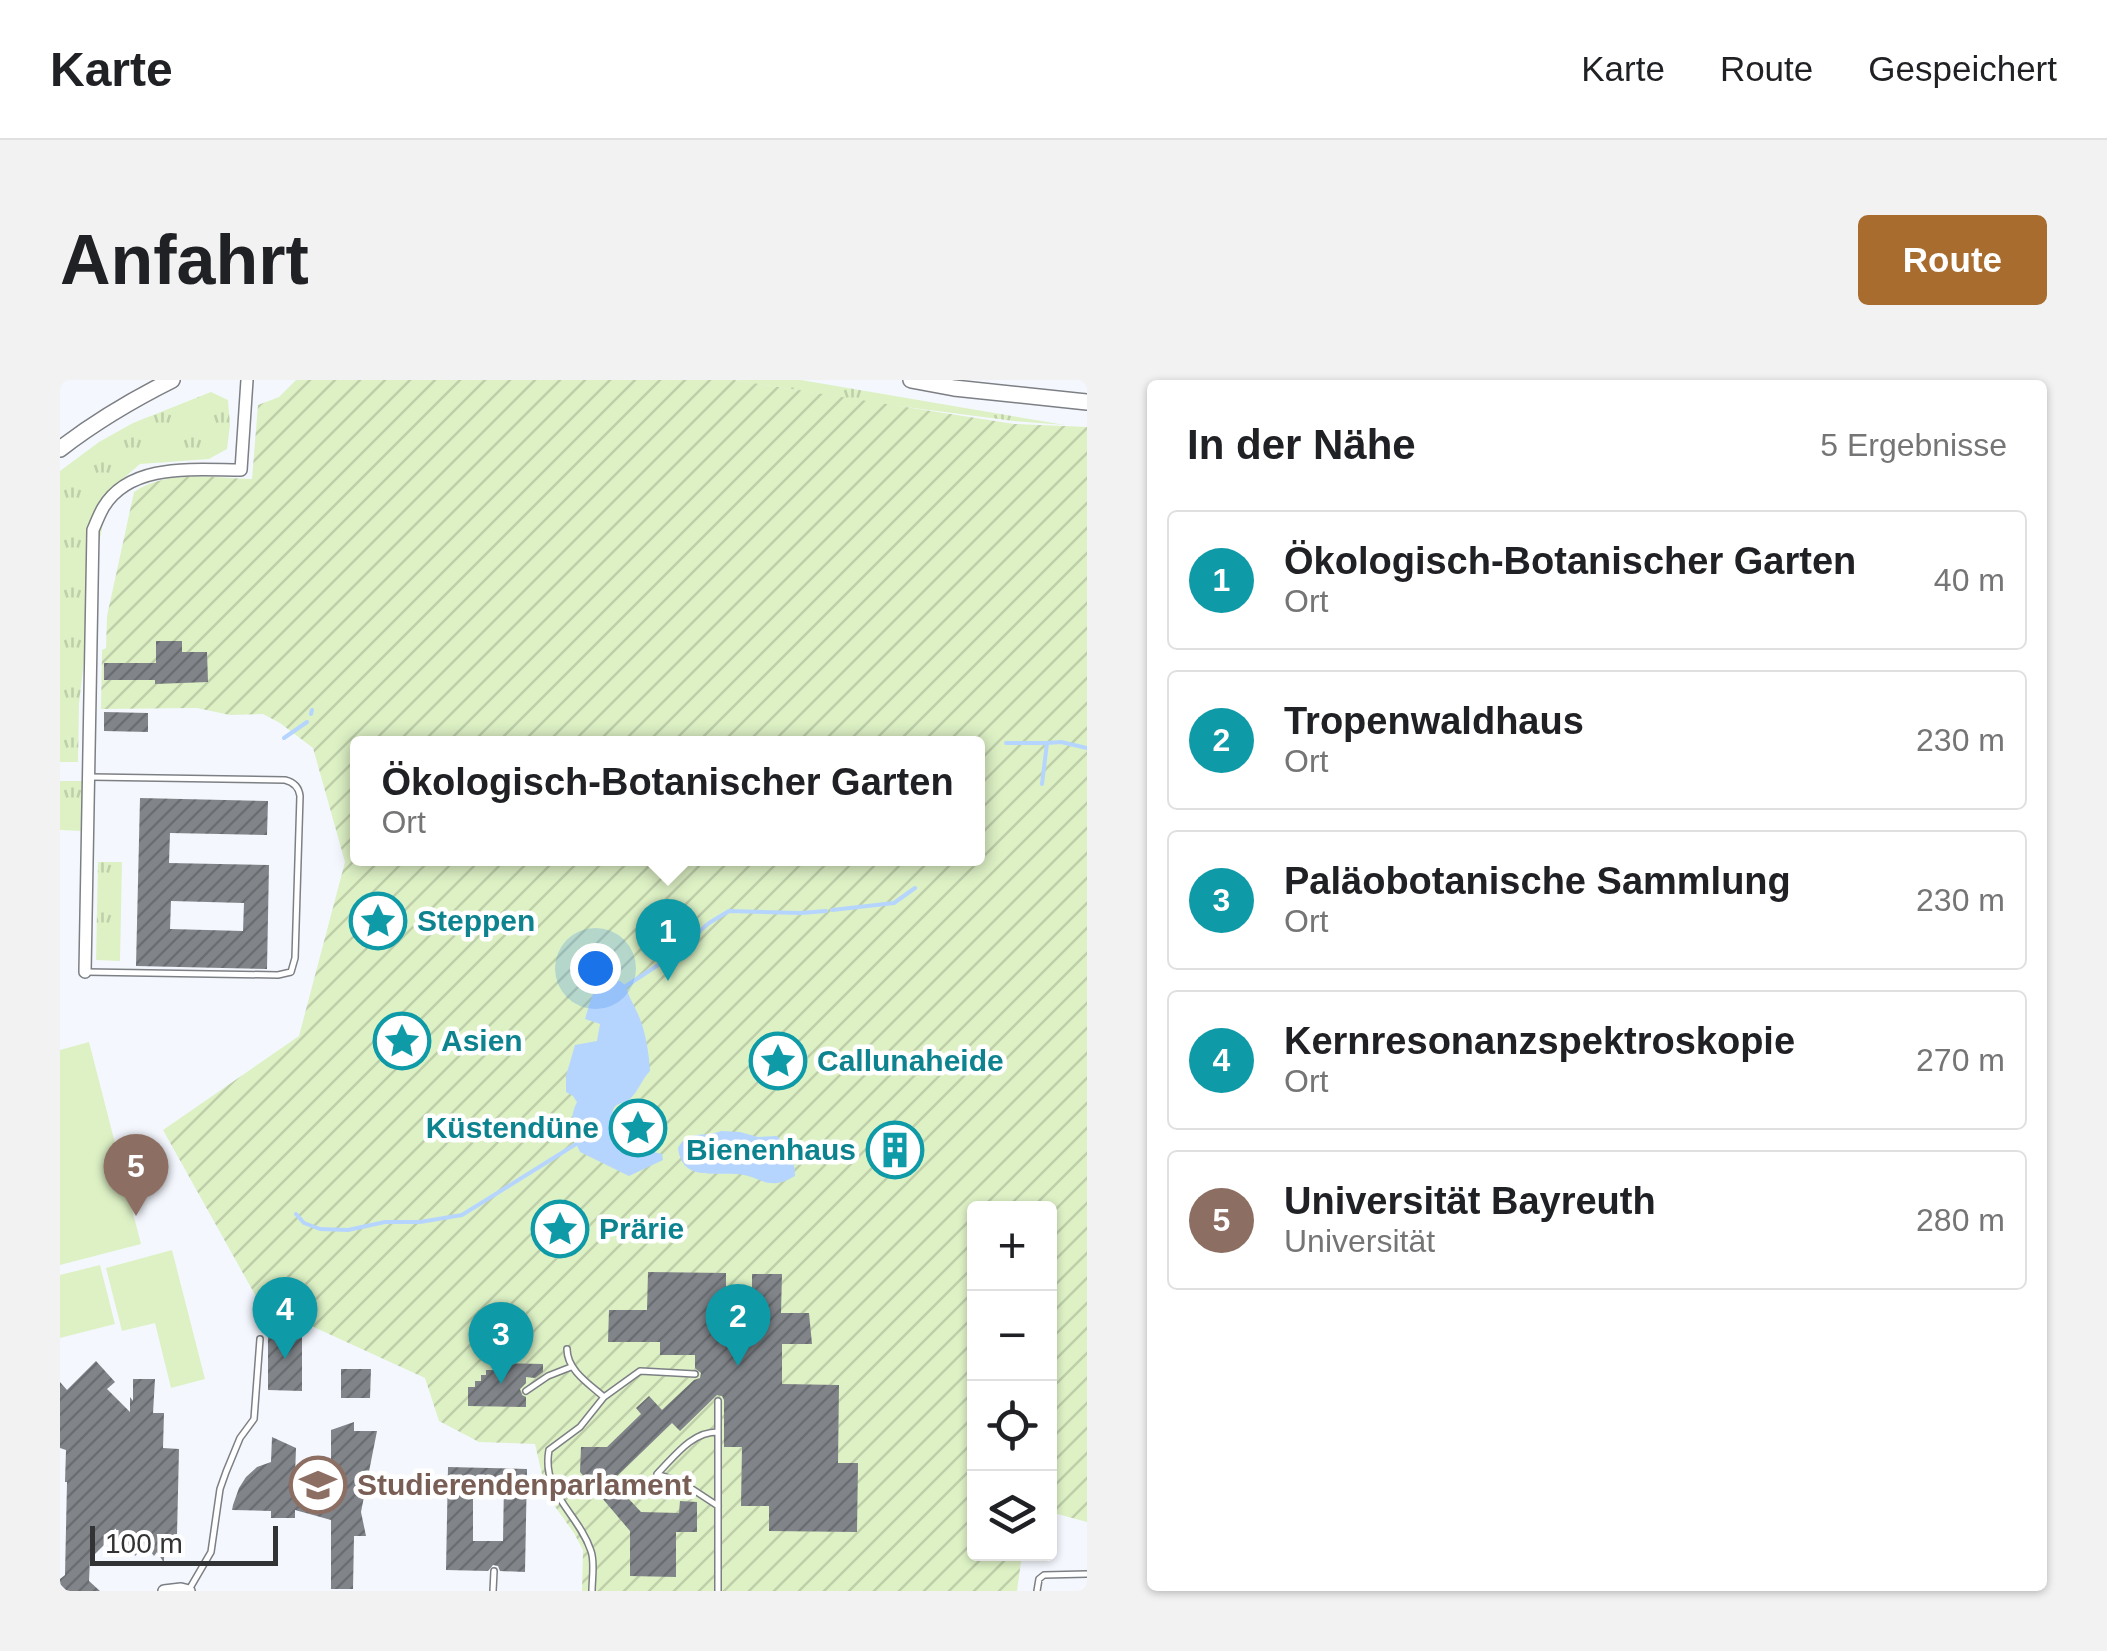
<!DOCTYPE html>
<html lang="de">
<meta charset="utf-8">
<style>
:root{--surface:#fff;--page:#f2f2f2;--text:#202124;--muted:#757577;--line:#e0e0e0;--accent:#a76c2e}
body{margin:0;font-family:Helvetica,sans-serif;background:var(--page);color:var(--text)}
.controls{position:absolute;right:30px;bottom:30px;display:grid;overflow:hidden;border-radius:10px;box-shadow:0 2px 8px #0004}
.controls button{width:90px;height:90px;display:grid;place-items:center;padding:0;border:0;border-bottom:2px solid var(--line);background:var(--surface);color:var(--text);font:50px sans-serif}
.scale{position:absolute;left:30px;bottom:25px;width:188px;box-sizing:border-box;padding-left:10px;border:5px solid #323335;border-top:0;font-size:28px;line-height:35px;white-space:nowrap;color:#323335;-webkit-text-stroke:8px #fff;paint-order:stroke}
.you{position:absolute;left:535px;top:588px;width:35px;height:35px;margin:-25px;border:8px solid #fff;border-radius:50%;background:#1a73e8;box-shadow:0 0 0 15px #1a73e833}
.badge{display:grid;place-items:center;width:65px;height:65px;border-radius:50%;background:var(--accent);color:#fff;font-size:32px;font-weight:700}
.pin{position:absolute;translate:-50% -82px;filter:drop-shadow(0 2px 5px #0008)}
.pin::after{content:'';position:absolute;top:52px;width:35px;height:30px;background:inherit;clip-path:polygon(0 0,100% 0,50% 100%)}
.popup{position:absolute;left:290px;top:356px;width:635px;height:130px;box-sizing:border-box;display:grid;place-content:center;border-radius:10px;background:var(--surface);filter:drop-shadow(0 2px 8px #0005);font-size:32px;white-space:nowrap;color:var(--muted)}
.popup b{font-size:38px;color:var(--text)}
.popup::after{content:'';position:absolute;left:50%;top:100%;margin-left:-20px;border:20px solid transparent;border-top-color:var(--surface)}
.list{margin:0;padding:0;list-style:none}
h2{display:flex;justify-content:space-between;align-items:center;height:130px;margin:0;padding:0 40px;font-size:42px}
h2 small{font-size:32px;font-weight:400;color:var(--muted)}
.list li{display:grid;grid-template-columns:65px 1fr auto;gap:30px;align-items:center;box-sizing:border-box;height:140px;margin:0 20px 20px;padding:0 20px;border:2px solid var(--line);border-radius:10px}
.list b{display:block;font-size:38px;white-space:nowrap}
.list p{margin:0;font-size:32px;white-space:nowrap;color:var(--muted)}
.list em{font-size:32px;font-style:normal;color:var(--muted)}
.icon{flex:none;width:55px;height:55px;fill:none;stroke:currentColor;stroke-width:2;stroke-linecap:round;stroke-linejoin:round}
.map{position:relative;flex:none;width:1027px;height:1211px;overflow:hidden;border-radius:10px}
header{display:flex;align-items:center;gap:60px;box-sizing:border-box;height:140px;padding:0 50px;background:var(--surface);border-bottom:2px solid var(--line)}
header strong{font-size:48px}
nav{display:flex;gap:55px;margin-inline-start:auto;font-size:35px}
.intro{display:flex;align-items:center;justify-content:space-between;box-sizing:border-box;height:240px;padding:0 60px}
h1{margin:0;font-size:70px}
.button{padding:25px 45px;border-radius:10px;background:var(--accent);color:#fff;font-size:35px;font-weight:700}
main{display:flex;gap:60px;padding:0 60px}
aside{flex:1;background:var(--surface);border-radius:10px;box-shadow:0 2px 8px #0004}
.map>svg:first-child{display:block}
.grass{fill:url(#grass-tufts)}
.park{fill:#ddf1c5}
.garden{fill:url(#garden-furrows);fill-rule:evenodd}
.water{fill:#b6d5fe}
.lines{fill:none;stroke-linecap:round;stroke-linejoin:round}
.stream{stroke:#b6d5fe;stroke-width:4}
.building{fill:url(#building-hatch);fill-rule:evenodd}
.lane-casing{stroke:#7c7f84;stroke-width:8}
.street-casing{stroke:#7c7f84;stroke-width:14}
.secondary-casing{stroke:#7c7f84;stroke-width:18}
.lane{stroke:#fff;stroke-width:5}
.street{stroke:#fff;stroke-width:11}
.secondary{stroke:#fff;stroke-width:15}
.labels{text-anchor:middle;stroke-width:9;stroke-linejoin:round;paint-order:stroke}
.culture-label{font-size:30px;font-weight:bold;fill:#0d838f;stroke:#fff;text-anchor:start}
.education-label{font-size:30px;font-weight:bold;fill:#785e54;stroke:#fff;text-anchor:start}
</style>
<header>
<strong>Karte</strong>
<nav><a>Karte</a><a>Route</a><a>Gespeichert</a></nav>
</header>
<div class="intro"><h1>Anfahrt</h1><a class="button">Route</a></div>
<main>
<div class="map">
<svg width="1027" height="1211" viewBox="0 0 1027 1211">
<defs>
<pattern id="grass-tufts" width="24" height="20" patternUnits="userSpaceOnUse" patternTransform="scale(2.5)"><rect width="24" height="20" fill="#ddf1c5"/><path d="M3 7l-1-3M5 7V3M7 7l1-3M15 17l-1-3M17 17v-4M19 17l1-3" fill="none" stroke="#becfaa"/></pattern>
<pattern id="garden-furrows" width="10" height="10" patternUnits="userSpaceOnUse" patternTransform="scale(2.5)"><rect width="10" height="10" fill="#ddf1c5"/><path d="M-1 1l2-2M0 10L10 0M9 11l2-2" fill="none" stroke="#becfaa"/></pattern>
<pattern id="building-hatch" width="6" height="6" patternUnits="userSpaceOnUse" patternTransform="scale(2.5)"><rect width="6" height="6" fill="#818489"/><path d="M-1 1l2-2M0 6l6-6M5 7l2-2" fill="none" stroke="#6a6d71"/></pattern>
</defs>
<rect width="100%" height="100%" fill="#f4f8fe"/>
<!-- grass -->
<path class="grass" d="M674,0h67l264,45 -51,-4 -139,-18z
M151,12l17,8 2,25 -3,24 -18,10 -69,5 -30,26 -15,73 -16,141 -1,58h-18v-291l39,-29 34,-19z
M0,401h24l-1,50 -23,-1z
M38,482h24l-2,99 -24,-1z"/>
<!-- park -->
<path class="park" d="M29,662l52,202 -81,21v-215z
M112,870l33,129 -34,9 -16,-65 -33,8 -16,-63z
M40,885l15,59 -55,14v-63z"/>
<!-- garden -->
<path class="garden" d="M236,0h438l280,44 73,3v1095l-37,-10 -1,-304h-75v346h48l-5,37h-435l1,-41 -9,-17 -23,-32 -6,-14 -10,-43 -56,-2 -40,-21 -14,-43 -166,-76 -96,-172 136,-94 46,-174 -32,-114 -33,-25 -17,-9 -33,1 -33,-7 -96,1 1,-59 4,-2 1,-32 27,-124c33,-23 80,-14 118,-13l6,-74 21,-8zM298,364h620v114h-620z"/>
<!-- water -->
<path class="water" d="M552,600l8,1 6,5c2,10 6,15 10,24 9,17 13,42 14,61 -8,8 -11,19 -19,27 -3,4 -9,4 -14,7 -6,4 -4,8 -5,15 -3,13 -4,20 10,27 14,6 27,3 40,7l1,6 -34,16 -49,-24c-8,-17 -12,-32 -3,-50l-4,-6 -7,-4v-16l9,-31 22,-4 3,-17 -15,-5c6,-18 7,-35 27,-39z
M661,751l19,1 18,5 19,-1c12,12 18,23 18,40 -29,17 -33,-1 -60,-2 -24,-2 -53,7 -57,-26 10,-19 26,-10 43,-17z"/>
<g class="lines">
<!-- stream -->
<path class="stream" d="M251,334l1,-4
M224,358l23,-16
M946,363h40
M982,404l5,-41 14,-1 26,6
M772,530l62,-7 21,-15
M621,567l28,-24 20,-12 72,2 25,-2
M566,606l49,-32
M236,834l8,9 16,6 28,1 37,-8h35l42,-7 114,-71"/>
</g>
<!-- building -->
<path class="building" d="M96,261h26v11h25l1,30 -53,2v-4h-51v-17h52z
M44,332l44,1v19l-44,-1z
M80,418l128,3 -1,34 -97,-2 -1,30 100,2 -2,104 -131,-3zM111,521l73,2 -1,28 -73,-2z
M588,892l78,1v15h26v-14h30l-1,39h28l3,31h-30v40l57,1 -1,78h20l-1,69 -88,-1v-25h-28l1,-59h-18v-47l-2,-4 -5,-1 -37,36 -8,-8 -60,58 29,31 38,1 1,-12 17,1v30h-21v45l-46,-1v-45l-50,-59 1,-25h26l34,-33 -5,-6 13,-12 13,14 32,-30 6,-2 1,-5 -6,-5v-13h-35v-13h-52l1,-32h38z
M208,948h34v63l-34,-1z
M36,981l19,21 -8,7 23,23v-15l3,4v-22h22l-2,34h11l-1,35 16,1 -2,86h-13v28l-7,-11 -3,4 -3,-4 -4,4 -2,-5 -4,5 -2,-4 -4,4 -5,-10h-13l-7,-7 -20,20 -1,22 11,10h-33l-7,-7v-5l5,-4 2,-93h-2l1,-32 -6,-2v-66l7,8z
M433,983l50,1v8l-8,6 -9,-1v6l-6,6 2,6 4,2v10l-58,-1v-19h7v-6h6v-6h5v-5h7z
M281,989h30l-1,29h-29z
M294,1042v9h23l-16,81 5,24h-12l-1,53h-22v-69l-36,-10v8h-24v-7l-39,-1 1,-5 6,-17 7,-11 11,-10 14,-5 1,-25 24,11 -1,28 36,5v-51z
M388,1087l79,2 -2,103 -25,-1 -2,-5 -5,-1 -5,6 -42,-1zM413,1102l31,1 -1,58h-30z"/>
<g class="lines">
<!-- lane casing -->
<g class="lane-casing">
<path id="lane" d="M27,592l191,3 13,-3 4,-14 5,-162c-1,-9 -7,-14 -15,-16l-194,-3
M507,969c0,21 22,35 37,48
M466,1011l22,-15 23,-9
M658,1126l-35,-23 -26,-9c18,-18 34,-42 61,-42
M130,1208l21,-36 9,-63 6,-17 14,-34 14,-19 6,-80
M433,1211l1,-20
M532,1211c0,-12 3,-29 -1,-40 -12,-37 -50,-58 -42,-101l31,-23 24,-30 36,-26 55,3
M658,1211v-190
M977,1211l2,-12 5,-4 43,-1"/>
</g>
<!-- street casing -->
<g class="street-casing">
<path id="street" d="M25,592l8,-442c3,-7 6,-15 10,-22 27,-46 93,-38 138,-38l6,-90
M104,1211l17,-2 8,2"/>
</g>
<!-- secondary casing -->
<g class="secondary-casing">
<path id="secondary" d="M851,0l43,8 133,14
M0,69c35,-27 72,-49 112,-69"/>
</g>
<!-- lane -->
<use href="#lane" class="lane"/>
<!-- street -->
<use href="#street" class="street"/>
<!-- secondary -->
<use href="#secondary" class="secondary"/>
</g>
<!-- icons -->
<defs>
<g id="sight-ring" transform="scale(2.875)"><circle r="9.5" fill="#fff" stroke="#0f9aa8" stroke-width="1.5"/><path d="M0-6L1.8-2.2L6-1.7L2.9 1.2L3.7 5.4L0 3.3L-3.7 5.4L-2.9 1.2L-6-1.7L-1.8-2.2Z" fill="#0f9aa8"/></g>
<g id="building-ring" transform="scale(2.875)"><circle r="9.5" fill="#fff" stroke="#0f9aa8" stroke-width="1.5"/><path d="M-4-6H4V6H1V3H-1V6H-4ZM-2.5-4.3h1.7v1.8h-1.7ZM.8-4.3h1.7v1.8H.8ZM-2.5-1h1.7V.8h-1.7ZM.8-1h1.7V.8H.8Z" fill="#0f9aa8"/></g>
<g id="university-ring" transform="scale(2.875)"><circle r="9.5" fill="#fff" stroke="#8d6e63" stroke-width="1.5"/><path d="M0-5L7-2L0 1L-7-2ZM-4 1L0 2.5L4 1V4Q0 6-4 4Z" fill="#8d6e63"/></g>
</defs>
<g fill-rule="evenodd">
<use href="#sight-ring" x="318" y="541"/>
<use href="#sight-ring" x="342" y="661"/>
<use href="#sight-ring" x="718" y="681"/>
<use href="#sight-ring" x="578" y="748"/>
<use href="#building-ring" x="835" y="770"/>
<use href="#sight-ring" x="500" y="849"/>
<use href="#university-ring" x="258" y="1105"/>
</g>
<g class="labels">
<!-- culture labels -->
<g class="culture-label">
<text x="357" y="551">Steppen</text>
<text x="381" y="671">Asien</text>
<text x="757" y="691">Callunaheide</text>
<text x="539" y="758" text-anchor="end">Küstendüne</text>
<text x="796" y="780" text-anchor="end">Bienenhaus</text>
<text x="539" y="859">Prärie</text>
</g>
<!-- education labels -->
<g class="education-label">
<text x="297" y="1115">Studierendenparlament</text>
</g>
</g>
</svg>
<div class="controls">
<button>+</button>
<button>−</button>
<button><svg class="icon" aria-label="locate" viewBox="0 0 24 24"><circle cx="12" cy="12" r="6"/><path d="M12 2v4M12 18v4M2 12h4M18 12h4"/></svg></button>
<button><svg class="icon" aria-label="layers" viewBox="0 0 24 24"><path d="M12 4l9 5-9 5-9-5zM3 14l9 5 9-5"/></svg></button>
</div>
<div class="scale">100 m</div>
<div class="you"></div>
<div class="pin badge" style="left:608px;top:601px;background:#0f9aa8">1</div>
<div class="popup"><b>Ökologisch-Botanischer Garten</b>Ort</div>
<div class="pin badge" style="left:678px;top:986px;background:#0f9aa8">2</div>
<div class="pin badge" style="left:441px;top:1004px;background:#0f9aa8">3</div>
<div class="pin badge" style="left:225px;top:979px;background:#0f9aa8">4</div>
<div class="pin badge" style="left:76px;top:836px;background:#8d6e63">5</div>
</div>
<aside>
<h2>In der Nähe<small>5 Ergebnisse</small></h2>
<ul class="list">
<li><span class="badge" style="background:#0f9aa8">1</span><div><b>Ökologisch-Botanischer Garten</b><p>Ort</p></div><em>40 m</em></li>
<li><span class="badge" style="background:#0f9aa8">2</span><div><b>Tropenwaldhaus</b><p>Ort</p></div><em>230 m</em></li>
<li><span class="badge" style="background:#0f9aa8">3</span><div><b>Paläobotanische Sammlung</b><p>Ort</p></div><em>230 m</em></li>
<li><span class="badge" style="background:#0f9aa8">4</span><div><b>Kernresonanzspektroskopie</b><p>Ort</p></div><em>270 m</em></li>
<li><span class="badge" style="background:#8d6e63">5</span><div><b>Universität Bayreuth</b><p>Universität</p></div><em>280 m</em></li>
</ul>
</aside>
</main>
